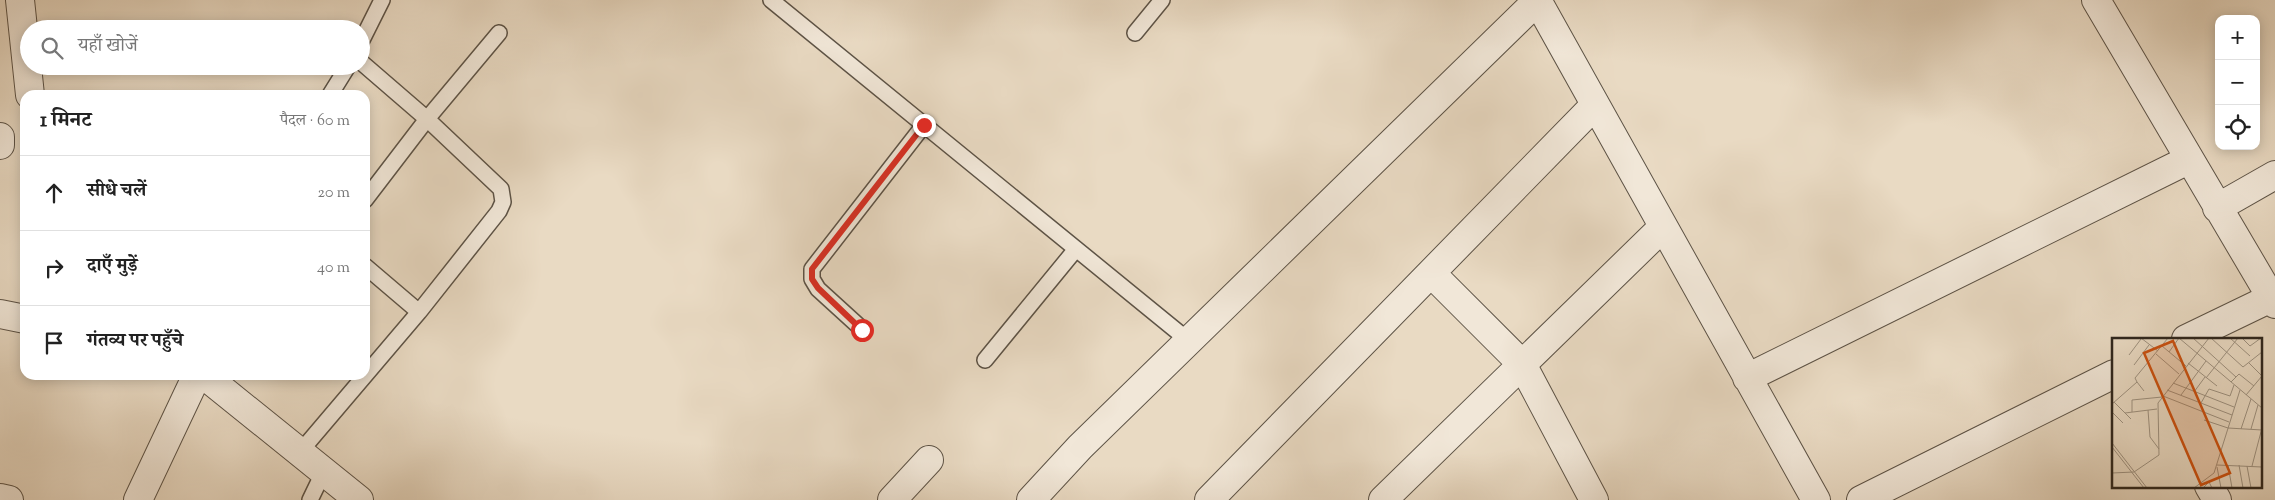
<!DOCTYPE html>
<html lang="hi">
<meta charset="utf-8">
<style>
:root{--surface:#fff;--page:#f2f2f2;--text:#222;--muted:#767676;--line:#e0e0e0}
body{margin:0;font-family:"Sorts Mill Goudy","Noto Serif Devanagari",serif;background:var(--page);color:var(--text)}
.controls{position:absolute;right:15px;top:15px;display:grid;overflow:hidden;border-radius:10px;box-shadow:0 2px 12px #0003}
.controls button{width:45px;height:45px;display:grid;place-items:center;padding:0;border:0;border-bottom:1px solid var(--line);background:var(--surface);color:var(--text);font:25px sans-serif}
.stop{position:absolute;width:15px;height:15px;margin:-11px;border:4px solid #d93025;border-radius:50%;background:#fff}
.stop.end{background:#d93025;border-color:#fff;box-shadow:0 1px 5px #0008}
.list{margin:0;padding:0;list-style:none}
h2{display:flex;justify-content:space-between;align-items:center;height:65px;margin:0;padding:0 20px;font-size:21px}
h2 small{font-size:16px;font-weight:400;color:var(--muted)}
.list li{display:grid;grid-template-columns:32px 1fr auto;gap:15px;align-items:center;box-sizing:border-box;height:75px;padding:0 20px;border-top:1px solid var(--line)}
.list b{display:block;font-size:19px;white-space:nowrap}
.list em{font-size:16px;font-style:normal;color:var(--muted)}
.icon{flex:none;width:28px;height:28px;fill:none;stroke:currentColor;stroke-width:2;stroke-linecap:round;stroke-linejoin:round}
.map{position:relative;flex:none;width:2275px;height:500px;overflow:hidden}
.search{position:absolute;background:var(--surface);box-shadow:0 2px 12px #0003;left:20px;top:20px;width:350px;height:55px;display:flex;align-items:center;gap:12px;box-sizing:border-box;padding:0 18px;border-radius:28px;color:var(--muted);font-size:19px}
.panel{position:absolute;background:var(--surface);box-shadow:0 2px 12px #0003;left:20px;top:90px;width:350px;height:290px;border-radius:15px}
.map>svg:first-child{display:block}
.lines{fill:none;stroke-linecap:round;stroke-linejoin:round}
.lane-casing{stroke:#5d5346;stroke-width:18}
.street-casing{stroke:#5d5346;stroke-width:30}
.lane{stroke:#f1e7d8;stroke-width:15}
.street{stroke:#f1e7d8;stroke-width:28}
.route{stroke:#d93025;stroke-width:6}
.inset-road{fill:none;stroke:#9e9281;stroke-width:1}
.view{fill:#cc510f;fill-opacity:0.15;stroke:#cc510f;stroke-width:2.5}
.inset-edge{fill:none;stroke:#2e261d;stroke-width:2.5}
</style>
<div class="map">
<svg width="2275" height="500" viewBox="0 0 2275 500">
<rect width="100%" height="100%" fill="#e9dac3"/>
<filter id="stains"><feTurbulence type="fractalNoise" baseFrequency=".004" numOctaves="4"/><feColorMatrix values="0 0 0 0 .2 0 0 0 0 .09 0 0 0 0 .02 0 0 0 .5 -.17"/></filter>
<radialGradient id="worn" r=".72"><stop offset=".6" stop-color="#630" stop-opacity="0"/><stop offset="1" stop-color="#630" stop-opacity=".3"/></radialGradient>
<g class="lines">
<!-- lane casing -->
<g class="lane-casing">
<path id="lane" d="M771,0l418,341
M1135,33l27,-33
M361,42l21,-42
M330,95l18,-29
M365,200l62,-81 72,-86
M365,266l54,46
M863,330l-45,-41 -6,-10v-10l112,-144
M985,360l91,-111
M300,452l119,-140 80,-101 4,-9 -2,-13 -74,-70 -66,-57
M310,500l14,-29"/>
</g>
<!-- street casing -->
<g class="street-casing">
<path id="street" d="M20,0l10,95
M1537,0l279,500
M2096,0l179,304
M0,137v8
M2217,208l58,-33
M1431,273l91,91 72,136
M0,314l25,5
M2186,339l85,-41
M204,375l155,125
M1747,378l441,-218
M2209,486l8,14
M0,498l9,2
M138,500l59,-125
M892,500l37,-40
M1031,500l49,-53 457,-446
M1209,500l386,-395
M1383,500l280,-273
M1861,500l253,-126"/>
</g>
<!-- lane -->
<use href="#lane" class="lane"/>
<!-- street -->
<use href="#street" class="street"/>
</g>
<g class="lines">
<!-- route -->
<path class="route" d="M862,330l-44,-42 -6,-9v-10l112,-144"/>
</g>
<!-- overview -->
<g transform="translate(2112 338)">
<rect width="150" height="150" fill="#e9dac3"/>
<path class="inset-road" d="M29,0l17,13M67,0l83,70M81,0l43,39M99,0l32,29 19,-15M118,0l20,18M131,1l7,7 11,-8M50,8l24,20M57,14l10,-14M44,16l23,20M17,17l12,-16M76,25l29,23M137,25l13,13M22,27l15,-20M94,40l32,-40M25,44l-2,-4 33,-40M119,44l8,-8 15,12M61,45l61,24M55,52l65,25M82,54l11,-15M69,57l25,-34M134,57l16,-19M51,58l66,26M2,64l17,17M89,65l8,-14 21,7 4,-11M0,66l25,-22 7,9M36,72l2,27 9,12M0,74l11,11M20,74v-12l30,-3M13,75l32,-4M92,82l24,8 34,2M129,91l10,-30M139,91l7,-24M0,105l35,45M0,109l32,41M105,127l45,2M116,127l4,23M127,127l4,23M135,128l4,22M140,128l10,-38M105,129l4,21M0,135l22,-1 25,-17 -1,-52 51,-65M82,150l20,-15 26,-83M91,150l6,-6 3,6"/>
<path class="view" d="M61,3l57,132 -29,12 -57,-132z"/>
<rect width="150" height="150" class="inset-edge"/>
</g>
<rect width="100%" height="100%" filter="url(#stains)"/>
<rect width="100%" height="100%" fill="url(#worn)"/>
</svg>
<div class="controls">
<button>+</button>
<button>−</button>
<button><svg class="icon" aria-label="locate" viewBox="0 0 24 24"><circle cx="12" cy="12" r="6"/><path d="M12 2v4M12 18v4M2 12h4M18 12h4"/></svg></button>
</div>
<div class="stop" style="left:862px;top:330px"></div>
<div class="stop end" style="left:924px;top:125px"></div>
<div class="search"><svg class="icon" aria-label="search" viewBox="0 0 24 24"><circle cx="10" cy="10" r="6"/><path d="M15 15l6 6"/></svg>यहाँ खोजें</div>
<section class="panel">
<h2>1 मिनट<small>पैदल · 60 m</small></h2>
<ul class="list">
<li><svg class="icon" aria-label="ahead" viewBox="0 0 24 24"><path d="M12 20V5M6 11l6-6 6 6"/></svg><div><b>सीधे चलें</b></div><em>20 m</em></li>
<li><svg class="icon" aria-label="right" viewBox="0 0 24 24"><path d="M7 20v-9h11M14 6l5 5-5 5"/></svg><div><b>दाएँ मुड़ें</b></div><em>40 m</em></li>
<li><svg class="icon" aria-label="arrive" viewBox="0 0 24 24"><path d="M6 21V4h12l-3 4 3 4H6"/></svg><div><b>गंतव्य पर पहुँचे</b></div></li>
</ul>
</section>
</div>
